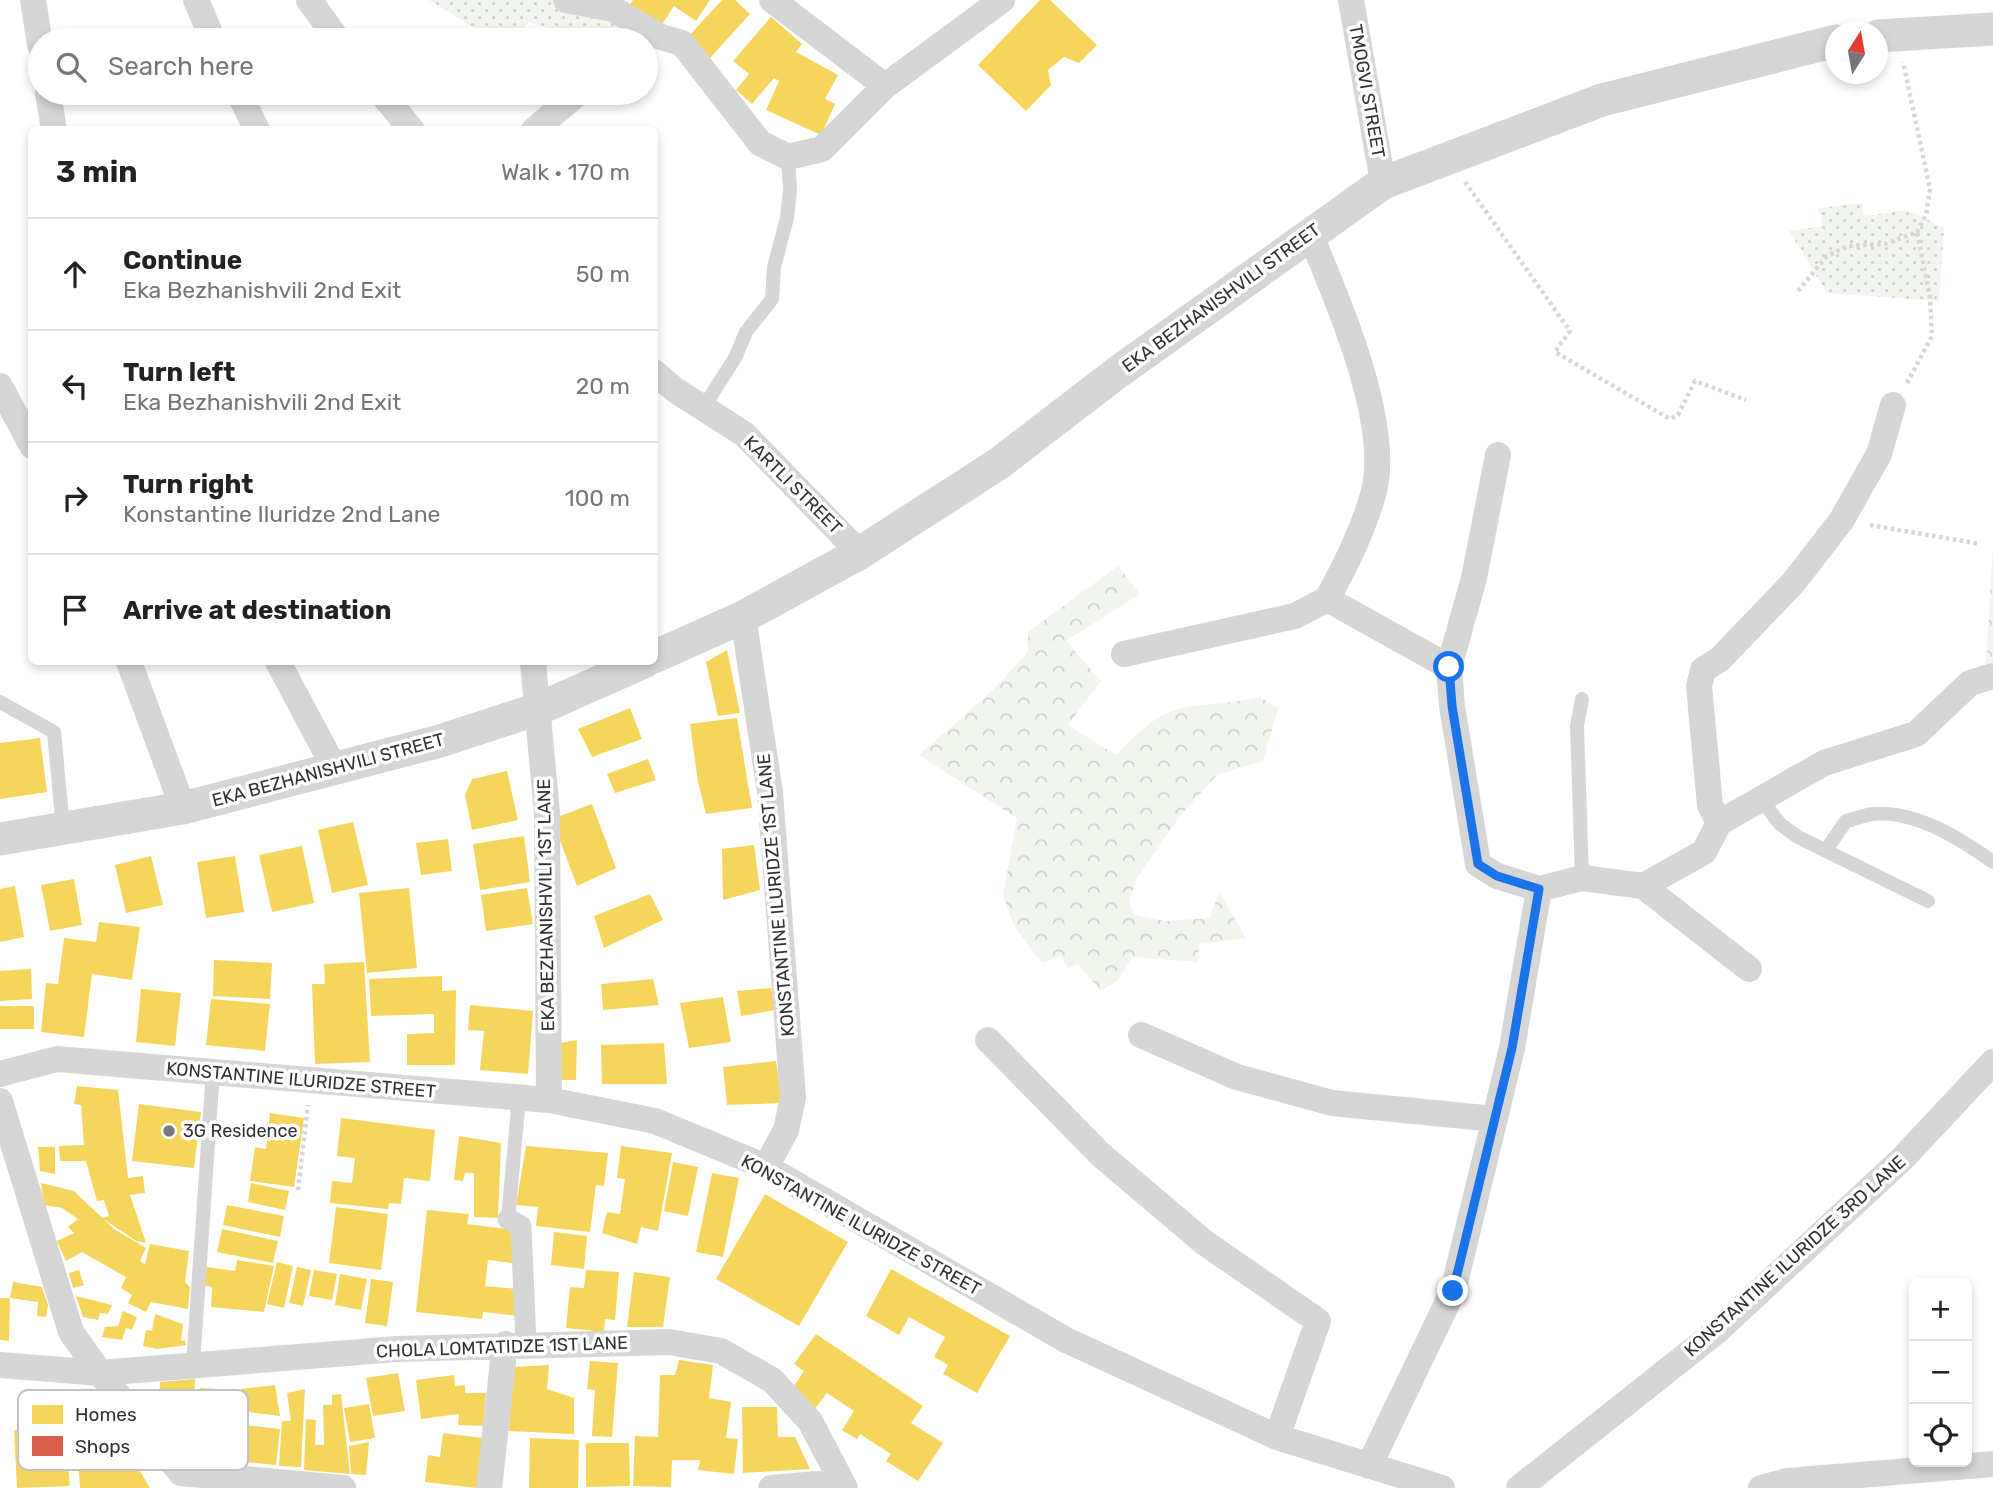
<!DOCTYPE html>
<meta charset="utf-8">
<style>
:root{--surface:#fff;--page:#f2f2f2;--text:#222;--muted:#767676;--line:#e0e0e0}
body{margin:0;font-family:Rubik,sans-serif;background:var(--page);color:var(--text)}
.controls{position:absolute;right:21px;bottom:21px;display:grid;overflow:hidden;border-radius:10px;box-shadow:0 4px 10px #0003}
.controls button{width:63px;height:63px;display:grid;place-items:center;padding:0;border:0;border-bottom:2px solid var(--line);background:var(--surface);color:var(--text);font:35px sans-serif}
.compass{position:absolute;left:1825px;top:21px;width:63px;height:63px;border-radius:50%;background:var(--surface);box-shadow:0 4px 10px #0003;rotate:11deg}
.stop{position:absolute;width:21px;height:21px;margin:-16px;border:5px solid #1a73e8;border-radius:50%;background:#fff}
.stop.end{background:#1a73e8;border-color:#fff;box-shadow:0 2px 7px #0008}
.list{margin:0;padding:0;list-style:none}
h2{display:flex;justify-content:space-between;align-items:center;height:91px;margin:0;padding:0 28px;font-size:30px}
h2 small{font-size:23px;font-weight:400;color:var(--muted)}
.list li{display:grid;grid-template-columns:46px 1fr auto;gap:21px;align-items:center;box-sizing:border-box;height:112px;padding:0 28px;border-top:2px solid var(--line)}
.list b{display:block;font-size:26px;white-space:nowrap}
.list p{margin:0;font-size:23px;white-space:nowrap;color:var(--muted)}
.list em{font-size:23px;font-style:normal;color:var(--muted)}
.icon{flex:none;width:38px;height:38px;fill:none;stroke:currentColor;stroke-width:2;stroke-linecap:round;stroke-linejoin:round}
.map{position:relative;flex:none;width:1993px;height:1488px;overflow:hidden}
.search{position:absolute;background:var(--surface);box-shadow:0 4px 10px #0003;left:28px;top:28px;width:630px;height:77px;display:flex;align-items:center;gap:18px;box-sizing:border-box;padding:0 24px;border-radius:38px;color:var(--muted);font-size:26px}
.panel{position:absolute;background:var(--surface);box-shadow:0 4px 10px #0003;left:28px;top:126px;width:630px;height:539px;border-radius:10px}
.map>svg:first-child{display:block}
.grass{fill:url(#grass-dots)}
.forest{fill:url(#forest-crowns)}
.homes{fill:#f6d55c}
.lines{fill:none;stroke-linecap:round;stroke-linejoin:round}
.path{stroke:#d6d6d6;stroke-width:4.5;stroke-dasharray:3.5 3.5;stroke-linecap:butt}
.service{stroke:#d6d6d6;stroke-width:14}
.pedestrian{stroke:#d6d6d6;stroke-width:21}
.minor{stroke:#d6d6d6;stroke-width:26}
.tertiary{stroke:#d6d6d6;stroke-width:33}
.route{stroke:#1a73e8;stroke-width:9}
.poi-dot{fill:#7a7a7a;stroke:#fff;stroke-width:2.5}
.labels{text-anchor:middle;stroke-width:7;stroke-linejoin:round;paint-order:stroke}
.street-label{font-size:18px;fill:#323232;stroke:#fff}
.poi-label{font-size:18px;fill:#323232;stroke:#fff;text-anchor:start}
.key{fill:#fff;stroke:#c2c2c2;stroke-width:2}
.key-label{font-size:19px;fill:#323232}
</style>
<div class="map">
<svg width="1993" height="1488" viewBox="0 0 1993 1488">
<defs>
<pattern id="grass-dots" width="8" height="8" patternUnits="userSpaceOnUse" patternTransform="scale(1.75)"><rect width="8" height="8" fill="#f1f5ed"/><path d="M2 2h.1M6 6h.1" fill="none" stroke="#cfd2cc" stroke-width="1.8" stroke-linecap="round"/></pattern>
<pattern id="forest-crowns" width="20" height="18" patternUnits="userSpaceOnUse" patternTransform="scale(1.75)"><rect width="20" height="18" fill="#f1f5ed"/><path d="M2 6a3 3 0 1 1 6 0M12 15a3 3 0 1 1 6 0" fill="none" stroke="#cfd2cc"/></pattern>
</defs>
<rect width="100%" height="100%" fill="#fff"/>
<!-- grass -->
<path class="grass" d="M429,0h137l80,40c-45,0 -74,-4 -117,-18l-15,18h-20z
M1862,203l2,13 44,-6 36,18 -5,73 -112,-8 -38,-62 34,-5 -5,-18z"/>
<!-- forest -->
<path class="forest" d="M1993,545v118l-7,1z
M1118,566l22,28 -74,47 35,40 -33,44 48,30c18,-17 37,-40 62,-46 26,-6 54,-5 82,-12l18,11 -15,53 -46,14 -37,41 -43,62 -8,23 4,14 32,6 45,-3 9,-26 27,46 -47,6 -1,18 -65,-5 -15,23 -17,11 -23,-27 -10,4 -8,-12 -18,7 -28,-37 -11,-31 14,-77 -98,-63 74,-65 35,-38v-20z"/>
<!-- homes -->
<path class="homes" d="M633,0h77l-14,21 -22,-15 -15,23 -31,-21z
M722,0h13l15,14 -41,45 -23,-20z
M1040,0h10l47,45 -18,18 -15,-6 -16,13 3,15 -25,26 -48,-46z
M771,17l31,27 -6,8 42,23 -13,24 10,5 -14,31 -55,-25 13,-29 -5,-3 -22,26 -16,-14 13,-16 -16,-13z
M727,650l13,63 -22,3 -12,-54z
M630,708l12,31 -50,18 -14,-28z
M737,718l15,90 -46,6 -8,-32 -8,-58z
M40,738l7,54 -47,7v-56z
M648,759l8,21 -41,13 -8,-19z
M507,771l11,49 -46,10 -7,-35 7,-16z
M592,804l24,64 -39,18 -25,-67z
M353,822l15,63 -36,8 -14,-63z
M524,836l6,46 -50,8 -7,-46z
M448,839l4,32 -31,4 -5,-32z
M754,845l6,45 -37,10 -1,-51z
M302,846l12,57 -42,9 -13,-57z
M151,856l12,49 -37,8 -11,-48z
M235,856l9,56 -38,6 -9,-56z
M74,879l8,46 -32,6 -9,-46z
M15,886l9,51 -24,5v-53z
M409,888l8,80 -50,5 -8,-80z
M527,888l6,36 -47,7 -5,-36z
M650,894l13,26 -59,28 -10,-32z
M99,922l41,5 -8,53 -40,-6 -8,63 -43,-5 5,-49 12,1 6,-46 32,4z
M214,960l58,3 -2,36 -57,-3z
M364,962l6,100 -55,2 -3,-80h13l-1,-20z
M31,969l1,30 -32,2v-30z
M442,976v15l14,-1 -1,75h-48v-31l27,-1v-19l-63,2 -2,-37z
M653,979l6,26 -56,5 -2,-26z
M771,988l4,22 -34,6 -4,-25z
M141,989l40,4 -6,53 -39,-4z
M723,997l8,45 -42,6 -9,-45z
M211,999l59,5 -5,47 -59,-6z
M470,1005l63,6 -5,63 -48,-4 4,-39 -16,-1z
M0,1006h34v23h-34z
M577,1040l-1,40h-20v-36z
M664,1043l3,41h-65l-1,-39z
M776,1061l6,42 -55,2 -4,-38z
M77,1086l41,4 10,88 15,-2 2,17 -15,2 16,48 -10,-2 -34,-23 7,-2 -5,-16 -7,1 -11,-40h-26l-1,-15 25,-1 -3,-40 -7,-1z
M139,1104l62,8 -7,56 -62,-7z
M270,1113l34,5 -10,69 -44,-6 5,-34 11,2z
M341,1118l94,12 -5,51 -26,-3 -3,26 -12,-1 -1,6 -58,-6 2,-22 20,2 3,-25 -18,-2z
M459,1136l42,7 -3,75 -24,-1v-44h-9l-2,8 -9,-1z
M526,1146l82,7 -4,33 -8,-1 -6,47 -54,-6 2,-19 -22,-2z
M621,1146l51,7 -14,78 -17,-4 -4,17 -35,-11 5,-21 13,2 5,-35 -8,-1z
M38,1147h17v27l-15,-3z
M673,1162l25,5 -10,49 -24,-5z
M712,1173l27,5 -16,79 -27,-5z
M41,1183l33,8 40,38 32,19 -6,13 5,3 5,-20 39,7 -4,31 5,5 -2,22 -37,-7 -5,10 -18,-9 4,-8 -11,-7 5,-11 -44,-25 -16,9 -9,-20 17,-8 -6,-6 10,-8 -16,-11 -18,-3z
M251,1183l38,8 -4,19 -37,-8z
M765,1194l83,48 -49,84 -83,-47z
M227,1205l57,11 -4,21 -57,-12z
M336,1207l52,7 -7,56 -52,-7z
M427,1210l42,4 -2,10 49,6 3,34 -31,-4 -3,26 33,3v27l-35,-4 -1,7 -66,-7z
M222,1229l56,12 -5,22 -56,-11z
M554,1232l33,4 -3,33 -33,-4z
M237,1260l37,6 -10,46 -53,-5 1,-20 -8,-2 3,-18 28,4z
M277,1262l16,4 -9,42 -17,-4z
M297,1267l14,3 -8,36 -14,-3z
M891,1269l119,67 -33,57 -34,-19 5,-9 -14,-8 11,-20 -36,-20 -10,18 -33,-19z
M79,1270l5,15 -11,3 -4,-15z
M314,1270l23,4 -5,26 -23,-4z
M586,1270l33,2 -4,48 -10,-1 -1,13 -38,-4 4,-41 14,1z
M634,1272l36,5 -7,50h-36z
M340,1274l27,5 -6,31 -26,-5z
M371,1279l22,3 -6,44 -22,-3z
M13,1282l29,5 6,18 -2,12 -9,-1 1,-14 -28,-4z
M76,1296l36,9 -4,9 -8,-1 -2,7 -15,-3z
M0,1298h10l-1,43 -9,-1z
M123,1311l14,6 -5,13 -6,-2 -4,12 -20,-3 3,-10 13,-1z
M155,1314l28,10 -2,17 4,-1 1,5 -29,4 -14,-3 3,-16 6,1z
M816,1334l107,72 -12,17 32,20 -25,38 -32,-20 5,-7 -31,-20 -3,5 -15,-9 12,-19 -27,-18 -13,17 -25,-17 15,-22 -10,-7z
M679,1360l34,5 -4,33 22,4 -5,36 12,1 -4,35 -36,-4 2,-10h-28l-1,27 -38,-1 2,-50 23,1 2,-62h15z
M590,1361l28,2 -6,74 -20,-1 3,-46 -8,-1z
M549,1365l-2,24 27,9v36l-65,-3 3,-64z
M398,1373l7,38 -32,5 -7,-38z
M454,1375l1,11 10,-1v8h21l-3,33 -25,-1 1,-11 -38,5 -5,-39z
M195,1379l-3,47 -35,-2 3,-42z
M275,1385l5,31 -39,-5v-22z
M200,1388l18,1 -4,43 30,3 1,-10 35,4 -4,36 -93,-9 -7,-29 20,2z
M305,1389l-4,78 -22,-1 3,-45h9l-4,-28z
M341,1394l9,80 -46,-4 2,-51 10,1 -1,25h9l-1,-40h9v-10z
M369,1404l6,34 -25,4 -6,-34z
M742,1407h35l1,30h17l15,32 -67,4z
M48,1423v4l27,-1 2,36 -9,1 2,23 -53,2 -3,-58 17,-1v-5z
M443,1433l40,5 -6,50 -52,-6 3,-27 12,2z
M530,1438l49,2 -1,48h-49z
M369,1442l-3,33 -15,-1 -2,-28z
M586,1443h43l1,43 -44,1z
M130,1454l20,34h-70l-2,-29z"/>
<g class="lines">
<!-- path -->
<path class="path" d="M1465,182l105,149 -15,21 115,67 8,-4 17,-34 51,19
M1798,291l29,-35 20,-10 38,-2 32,-12 9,-17 4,-26 -27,-127
M1907,383l25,-47 -2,-39 -13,-65
M1870,525l110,19
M298,1190l10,-85"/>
<!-- service -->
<path class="service" d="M703,408l32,-50 11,-26 26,-33 2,-32 13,-49 3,-28 -2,-33
M0,702l54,30 9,96
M1761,799l19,25 18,13 130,64
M1826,850l20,-29c9,-2 18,-6 27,-7 42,-4 88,25 120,48
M1582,878l-5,-152 5,-27
M508,1219l11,-121
M193,1365l20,-295"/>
<!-- pedestrian -->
<path class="pedestrian" d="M508,1219l13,7 5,118"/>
<!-- minor -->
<path class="minor" d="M33,0l7,45
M196,0l17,40
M309,0l29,40
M566,0l47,9 48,28 21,6 78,100 28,14 34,-8 63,-63 117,-86
M772,0l113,86
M1351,0l32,183
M48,93l6,37
M239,93l18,37
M381,93l31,37
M534,130l44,-37
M1310,234c27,64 81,188 64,257 -10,38 -28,74 -47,108
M654,372l21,18 69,44 116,119
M0,386l32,60
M743,617l27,175 23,306 -7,32 -20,37
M1124,654l171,-38 32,-17 122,68 3,39 26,158 19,12 42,13 43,-11 61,8 106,83
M129,662l54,146
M278,662l57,107
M533,662l14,151 2,287
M1449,667l25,-89 24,-123
M1719,823l-9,-18 -11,-119 4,-16 17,-11 73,-76 48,-62 38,-67 14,-49
M1643,886l61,-34 15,-29 105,-60 92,-29 54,-51 23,-7
M1141,1035l96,42 95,26 163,16
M988,1040l113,115 104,88 113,78 -41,116
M0,1074l57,-15 492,41 106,21 111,46 300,173 211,97 165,51
M0,1101l71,231 29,41 297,-24 272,-7 52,9 51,29 38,41 35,67
M0,1365l100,8 81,100 162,15
M1369,1466l84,-175 59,-243 27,-159
M489,1488l16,-144
M771,1488l70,-6
M1519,1488l198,-157 185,-172 91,-97
M1761,1488l26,-7 206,-17"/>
<!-- tertiary -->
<path class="tertiary" d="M1878,36l115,-7
M654,657l89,-40 117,-64 138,-89 120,-92 265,-189 219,-83 234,-59
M0,839l183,-31 257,-67 98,-32 106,-47"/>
</g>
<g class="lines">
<!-- route -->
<path class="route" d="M1449,667l3,39 26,158 19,12 42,13 -27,159 -59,243"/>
</g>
<!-- markers -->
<circle class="poi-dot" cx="169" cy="1131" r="7"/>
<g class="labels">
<!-- street labels -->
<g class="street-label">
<text transform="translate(1367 91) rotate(80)" y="6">TMOGVI STREET</text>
<text transform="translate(1221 298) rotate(-36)" y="6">EKA BEZHANISHVILI STREET</text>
<text transform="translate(793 485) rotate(45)" y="6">KARTLI STREET</text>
<text transform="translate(328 770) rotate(-15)" y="6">EKA BEZHANISHVILI STREET</text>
<text transform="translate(776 895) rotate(-95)" y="6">KONSTANTINE ILURIDZE 1ST LANE</text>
<text transform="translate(546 905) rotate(-91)" y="6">EKA BEZHANISHVILI 1ST LANE</text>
<text transform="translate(301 1080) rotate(5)" y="6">KONSTANTINE ILURIDZE STREET</text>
<text transform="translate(861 1225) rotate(29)" y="6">KONSTANTINE ILURIDZE STREET</text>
<text transform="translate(1795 1256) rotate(-42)" y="6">KONSTANTINE ILURIDZE 3RD LANE</text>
<text transform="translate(502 1347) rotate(-2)" y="6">CHOLA LOMTATIDZE 1ST LANE</text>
</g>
<!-- poi labels -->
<g class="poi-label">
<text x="183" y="1137">3G Residence</text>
</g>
</g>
<!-- legend -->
<rect x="18" y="1390" width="230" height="80" rx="10" class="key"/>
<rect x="32" y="1405" width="31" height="19" fill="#f6d55c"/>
<rect x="32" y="1436" width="31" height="20" fill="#d6604d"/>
<g class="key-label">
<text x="75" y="1421">Homes</text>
<text x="75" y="1453">Shops</text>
</g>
</svg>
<div class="controls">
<button>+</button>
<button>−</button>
<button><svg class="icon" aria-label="locate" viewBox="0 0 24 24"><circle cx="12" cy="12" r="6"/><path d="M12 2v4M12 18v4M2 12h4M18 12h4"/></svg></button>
</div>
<svg class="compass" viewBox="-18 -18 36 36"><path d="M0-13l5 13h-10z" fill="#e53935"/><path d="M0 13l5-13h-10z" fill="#767676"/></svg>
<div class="stop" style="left:1449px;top:667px"></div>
<div class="stop end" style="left:1453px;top:1291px"></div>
<div class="search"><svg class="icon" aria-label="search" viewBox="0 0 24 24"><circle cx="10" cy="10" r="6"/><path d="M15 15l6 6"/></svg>Search here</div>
<section class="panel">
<h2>3 min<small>Walk · 170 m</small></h2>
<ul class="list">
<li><svg class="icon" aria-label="ahead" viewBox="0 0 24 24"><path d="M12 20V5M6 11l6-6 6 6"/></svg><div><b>Continue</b><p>Eka Bezhanishvili 2nd Exit</p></div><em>50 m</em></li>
<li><svg class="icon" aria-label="left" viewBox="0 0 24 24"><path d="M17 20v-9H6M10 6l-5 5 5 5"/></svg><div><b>Turn left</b><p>Eka Bezhanishvili 2nd Exit</p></div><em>20 m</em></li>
<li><svg class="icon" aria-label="right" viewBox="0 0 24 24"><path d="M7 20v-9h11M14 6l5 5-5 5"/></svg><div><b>Turn right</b><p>Konstantine Iluridze 2nd Lane</p></div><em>100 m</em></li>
<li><svg class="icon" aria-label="arrive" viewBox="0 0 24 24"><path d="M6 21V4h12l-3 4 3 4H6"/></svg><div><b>Arrive at destination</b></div></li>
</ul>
</section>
</div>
